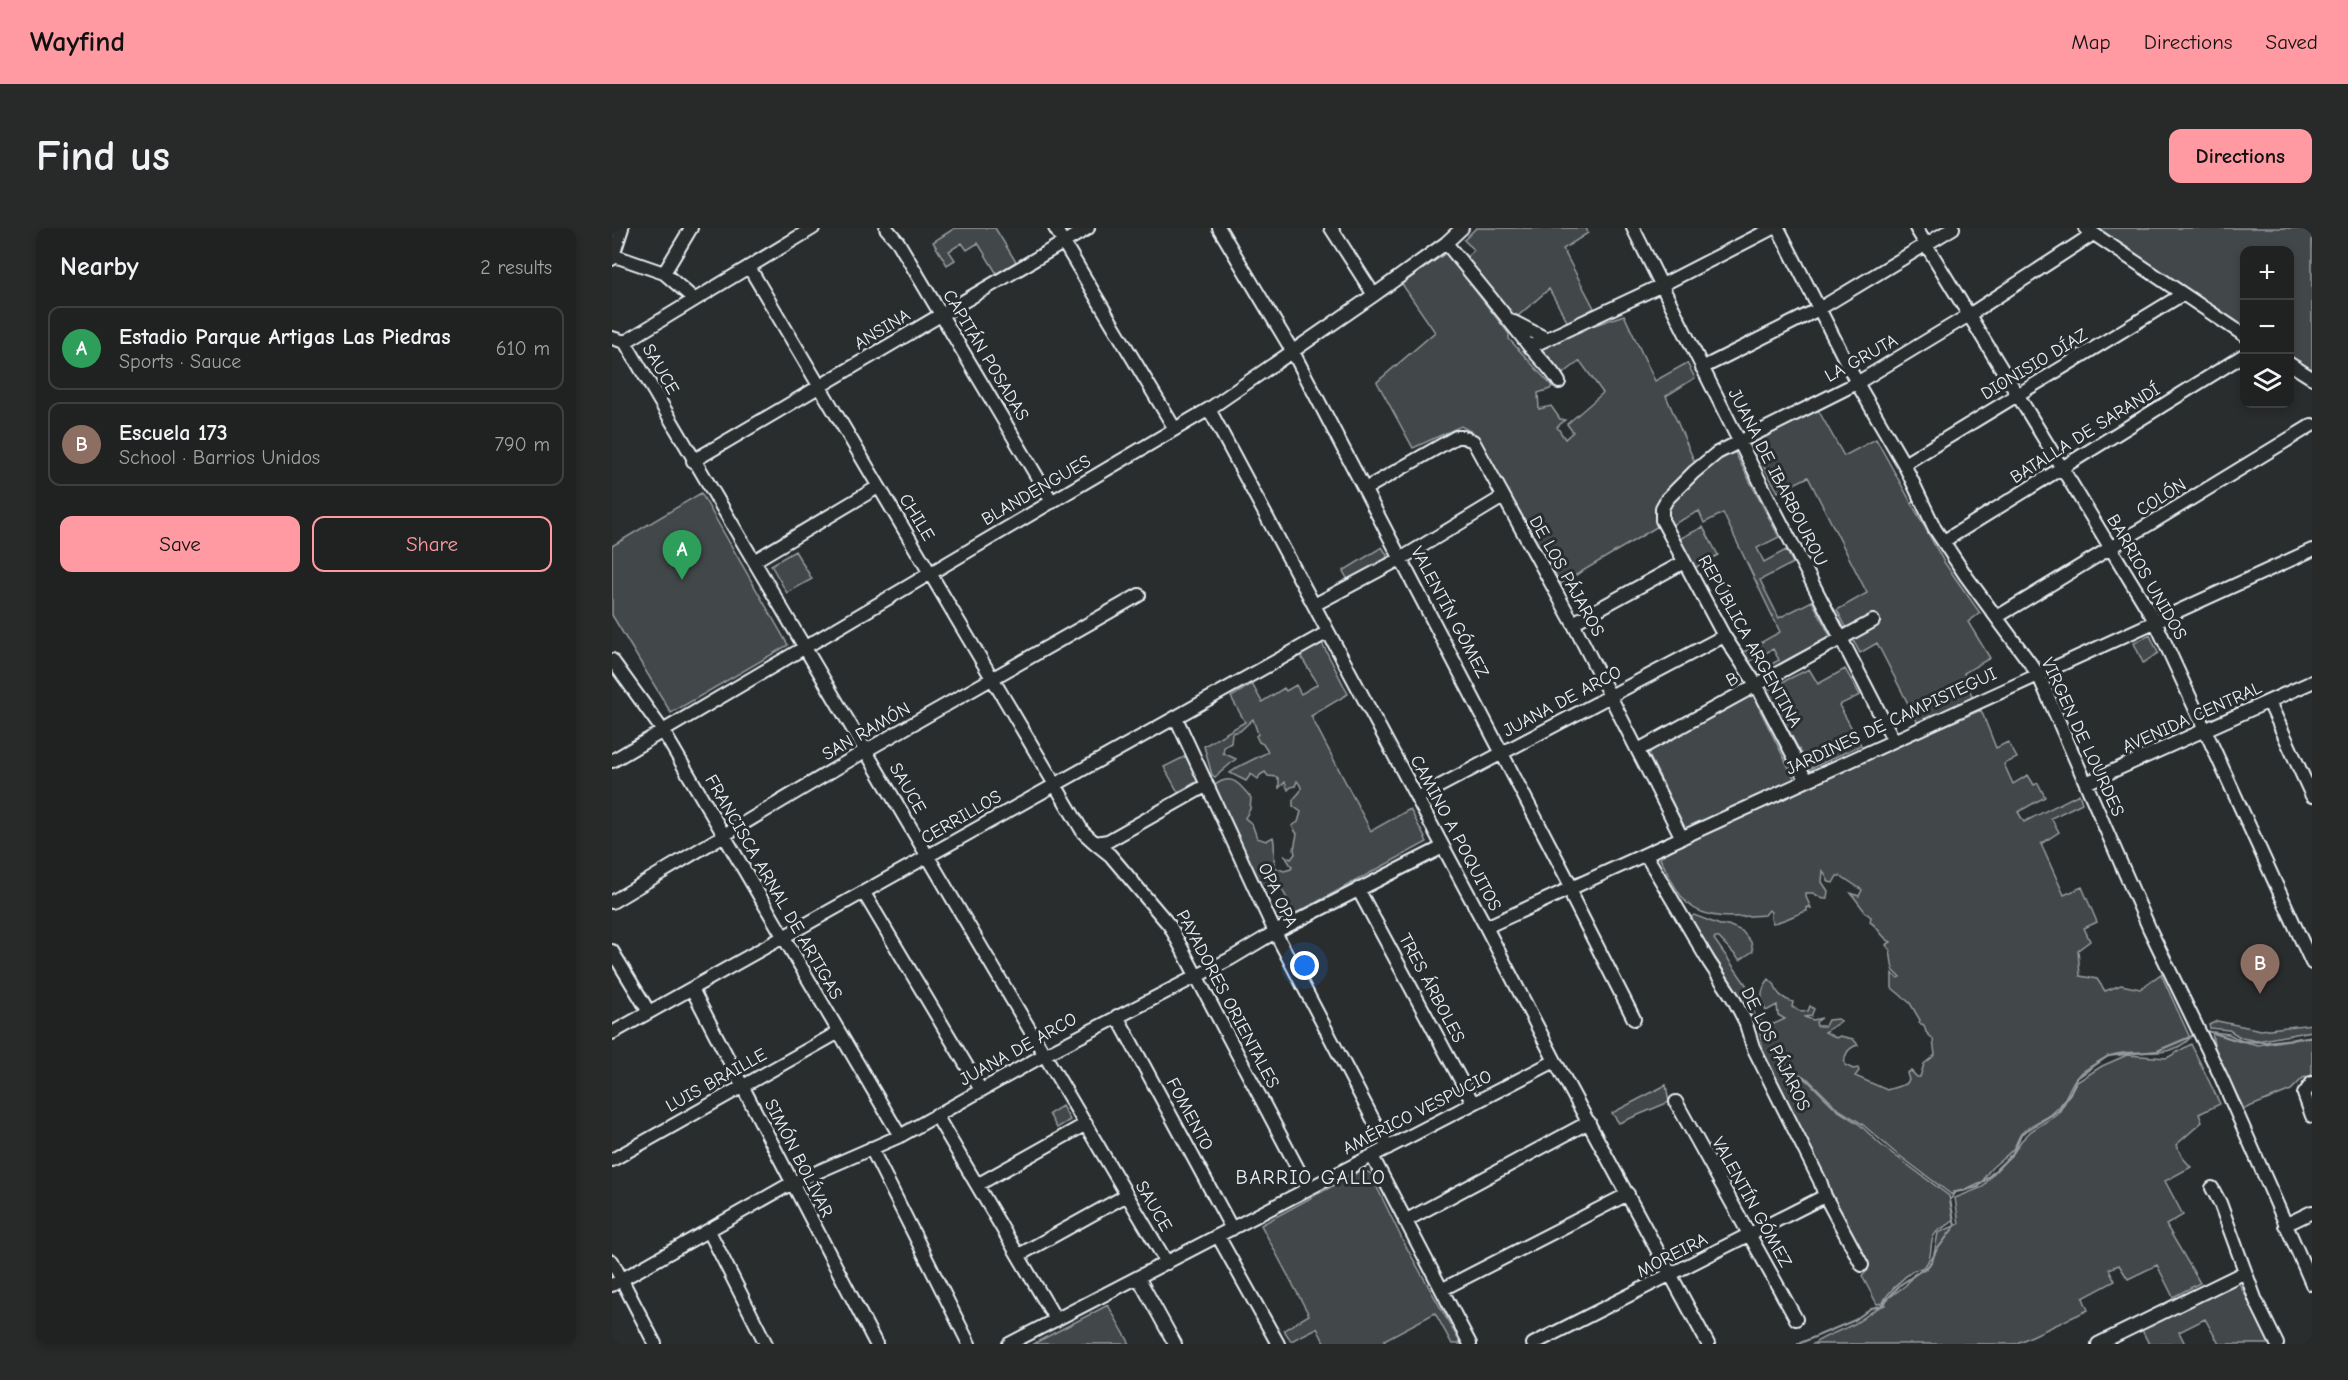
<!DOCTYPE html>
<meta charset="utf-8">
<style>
:root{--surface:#202222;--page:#282a2a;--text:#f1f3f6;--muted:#a2a4a5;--line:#3d3f40;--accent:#ff9aa2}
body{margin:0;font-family:"Comic Neue",sans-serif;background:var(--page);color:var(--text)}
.controls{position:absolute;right:18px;top:18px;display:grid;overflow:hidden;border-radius:12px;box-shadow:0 3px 9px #0003}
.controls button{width:54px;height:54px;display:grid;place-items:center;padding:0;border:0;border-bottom:2px solid var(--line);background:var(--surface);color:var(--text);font:30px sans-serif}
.you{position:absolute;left:693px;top:738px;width:21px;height:21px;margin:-15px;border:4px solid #fff;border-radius:50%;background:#1a73e8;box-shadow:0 0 0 9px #1a73e833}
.badge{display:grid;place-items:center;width:39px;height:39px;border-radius:50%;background:var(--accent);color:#fff;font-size:20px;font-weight:700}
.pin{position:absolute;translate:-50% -50px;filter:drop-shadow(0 2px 3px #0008)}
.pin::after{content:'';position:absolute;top:32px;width:21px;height:18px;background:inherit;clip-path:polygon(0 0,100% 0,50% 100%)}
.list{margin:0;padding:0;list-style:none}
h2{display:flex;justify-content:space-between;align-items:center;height:78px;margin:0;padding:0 24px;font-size:26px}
h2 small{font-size:20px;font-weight:400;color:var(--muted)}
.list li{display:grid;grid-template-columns:39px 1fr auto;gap:18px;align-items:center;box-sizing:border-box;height:84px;margin:0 12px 12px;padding:0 12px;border:2px solid var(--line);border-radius:12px}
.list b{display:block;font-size:22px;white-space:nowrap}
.list p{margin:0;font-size:20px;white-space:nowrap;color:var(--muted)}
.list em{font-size:20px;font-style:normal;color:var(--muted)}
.actions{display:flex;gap:12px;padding:18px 24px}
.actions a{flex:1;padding:14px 0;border:2px solid var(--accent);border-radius:12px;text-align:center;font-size:21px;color:var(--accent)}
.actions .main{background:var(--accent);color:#111}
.icon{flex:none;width:33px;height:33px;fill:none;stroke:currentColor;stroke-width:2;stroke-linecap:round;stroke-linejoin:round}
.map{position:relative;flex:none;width:1700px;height:1116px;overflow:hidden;border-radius:12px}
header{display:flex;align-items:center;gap:36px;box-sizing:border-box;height:84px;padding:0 30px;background:var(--accent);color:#111}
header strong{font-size:28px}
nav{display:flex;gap:33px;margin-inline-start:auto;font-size:21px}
.intro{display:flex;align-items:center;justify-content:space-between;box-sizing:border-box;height:144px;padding:0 36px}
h1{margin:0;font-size:42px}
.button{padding:15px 27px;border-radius:12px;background:var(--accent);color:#111;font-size:21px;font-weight:700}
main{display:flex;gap:36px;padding:0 36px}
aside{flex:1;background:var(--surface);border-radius:12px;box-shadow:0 3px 9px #0003}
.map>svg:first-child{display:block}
.green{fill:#424648;stroke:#959ca0;stroke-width:1.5}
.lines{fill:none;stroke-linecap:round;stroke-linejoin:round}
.stream{stroke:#989fa3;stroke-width:2}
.minor-casing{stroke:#e8f1f8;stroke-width:16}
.minor{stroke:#2a2d2e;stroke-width:12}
.labels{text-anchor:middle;stroke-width:6;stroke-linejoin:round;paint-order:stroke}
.street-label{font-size:18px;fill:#e8f1f8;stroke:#2a2d2e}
.neighbourhood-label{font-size:20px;letter-spacing:1.5px;fill:#e8f1f8;stroke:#2a2d2e}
</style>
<header>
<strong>Wayfind</strong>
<nav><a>Map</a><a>Directions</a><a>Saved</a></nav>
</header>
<div class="intro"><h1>Find us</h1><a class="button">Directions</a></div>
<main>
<aside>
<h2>Nearby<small>2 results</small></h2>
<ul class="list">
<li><span class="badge" style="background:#2e9e5b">A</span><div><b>Estadio Parque Artigas Las Piedras</b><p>Sports · Sauce</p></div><em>610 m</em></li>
<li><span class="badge" style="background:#8d6e63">B</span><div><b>Escuela 173</b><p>School · Barrios Unidos</p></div><em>790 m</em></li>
</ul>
<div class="actions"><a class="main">Save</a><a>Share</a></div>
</aside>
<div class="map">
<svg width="1700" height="1116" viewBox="0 0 1700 1116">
<rect width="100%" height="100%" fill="#2a2d2e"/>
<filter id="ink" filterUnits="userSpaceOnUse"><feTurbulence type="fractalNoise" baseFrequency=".0167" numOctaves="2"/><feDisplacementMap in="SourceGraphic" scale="12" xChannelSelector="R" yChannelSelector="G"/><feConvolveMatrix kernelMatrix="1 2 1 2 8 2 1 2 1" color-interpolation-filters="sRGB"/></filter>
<g filter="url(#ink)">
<!-- green -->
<path class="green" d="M343,0h40l21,34 -19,12 -19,-31 -11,7 -5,-7 -13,8 6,9 -8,5 -14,-23z
M864,0h110l2,5 -25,16 31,59 -26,15 -19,-34 -30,26 -8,1 -45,-58 8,-8 -10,-10z
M1483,0h217v144l-22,-13v-109h-46v81z
M834,25l63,81v5l43,47 -2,3 -12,4 1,16 12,-3 9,13 5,1 -8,7 8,12 8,-7 -6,-8 36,-31 -23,-32 -20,15 -25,-28 19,-9 70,-24 31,66 32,-18 8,15 -29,18 30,69 -36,36v24l-99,59 -81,-142 -8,-10 -11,-6 -48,22 -36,-66 58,-50 -33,-48z
M1205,180l27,48 32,-17 68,123 36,51 -12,9 22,36 -26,15 9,26 -55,24 -41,-80 -17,10 -23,-43 30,-17 -59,-116 -30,15 -27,-48 18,-12z
M1121,221l46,88 -22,11 7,14 22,-12 7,13 -33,17 19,38 33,-17 18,35 -2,4 -70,40 -8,-4 29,-16 -6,-11 -30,16 -5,-10 42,-23 -57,-119 -19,10 -5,-12 -29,15c-1,-3 -4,-6 -4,-9 -4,-21 51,-57 67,-68z
M89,265l87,152 -117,68 -59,-98v-69z
M1091,299l15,28 -25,14 -16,-29z
M770,319l5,8 -1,4 -38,21 -5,-9z
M183,323l17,28 -25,14 -16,-28z
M1538,407l8,18 -15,10 -9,-20z
M709,413l27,53 -37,22 60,115 39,-22 17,33 -143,78 -11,-2 18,-12 -13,-24 -18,9 -46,-105c17,-14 26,-2 37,12l-1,11 -5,9 7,6 5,14 9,3 7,-4c3,10 -1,20 3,31l8,3 7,-2 1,-2 -7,-11 6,3 4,-5 -1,-5 3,-15 -5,-8 6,-4 3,-10 -8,-6v-6c5,-8 13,-9 4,-19l-2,5 -4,1 -3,3 -3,-8 -6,6v-8l-2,-3 -9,-1 -3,-4 -5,3 -2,4 -7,-5 -5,7 -16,-8 10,-7 28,-14 -5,-8 -4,-2 -3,-6 2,-2 -5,-15 -13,12 -8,2 -1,10 -7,4 -1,6 13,6 -21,18 -3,-2 -8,-29 41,-24 -14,-25 21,-13 10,18 22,-14 2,3 10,-6 5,9 17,-10 -18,-29z
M1197,441l9,15 27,-15 15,26 -21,10 22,40 -51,24 -44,-79z
M1136,467l5,1 42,84 -109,50 -37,-75 3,-7z
M1369,482l15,38 12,-6 9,16 -13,6 9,20 15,-9 6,10 4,-2 7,14 -27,15 6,10 55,-28 3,9 -31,15 8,14 -18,12 23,51 18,-8 15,35 -13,6 6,13 -12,9 2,26 17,3 8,12 16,-6 19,4 21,-15 29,64c-23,25 -56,7 -83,19 -6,3 -28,16 -31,21 -7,9 -10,23 -19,31 -10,10 -26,14 -35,24 -4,4 -5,11 -9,16 -10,12 -26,18 -30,33l-19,9 -11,1 -1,3 -60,-45 -31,-27 -23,-14 -30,-30 -28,-17 5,6 22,12 30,30 22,14 22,21 68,51 5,24c-8,9 -19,7 -22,21 -2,9 0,20 -9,26 -1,1 -7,3 -9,3 -8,5 -29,25 -31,33l-6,1 -15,-28 6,-6 -8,-21 -94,-183 -7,-38 -31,-51 -39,-58 5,-4 26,10h8l14,6 9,11 2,9 -13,9 -21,-22 -4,-1 -1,2 35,50 -1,10 8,17 6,5 12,3 11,-5 -7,-4 -1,-10 -11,6c-6,-12 -6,-21 3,-32l6,6c1,9 10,15 18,17l-1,5 10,5 6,-1 2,-5 4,3 -3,7 -7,1 9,3 9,-2 -6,4 1,4h8l3,-6 10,-1 3,2 -16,11 11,6 4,-2 13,3 5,6c-9,2 -15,10 -13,20l8,4 5,-1 1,3 -4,5 32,14 19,-6 3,-4 -2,-7 4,-2 6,6h3l4,-13 11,-9 -2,-16 -7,-7 -2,-7 -5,-2 1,-3 -10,-17 -18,-15v-15l5,5 3,-1 -7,-7 -3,-20 -4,-5 5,-3c-10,-4 -12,-15 -21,-20l1,-5 -5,-4 -15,-20 8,3 3,-6 -21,-14h-4l-4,7 -4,-1 -6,-11 -1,11 6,9 -1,7 -4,1 -10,-6h-7v4l5,11 -4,-1v4c-12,3 -21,10 -34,12l-2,-4v-7l-2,-2 -4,5c-25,2 -57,7 -78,-12 -12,-11 -18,-30 -27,-44l1,-3 62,-34z
M574,528l12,25 -20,11 -14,-25z
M1605,793l44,9 51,-6v7l-55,10 -15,-3 -13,-8 -19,-2 -1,-3z
M1601,804l16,2 13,7 16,4 54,-9v39l-9,3 -12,12 -47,19c-7,-16 -35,-62 -31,-77z
M1579,816l29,60 -21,10 3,8 -26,23 7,13 8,9 -26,14 18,34 -17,10 34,58 -27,14 -16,-32 -29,14 -9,-14 -10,4 6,12 -32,17 5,12 -73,34h-202c13,-9 25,-12 39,-19 12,-5 19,-16 33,-20l1,-5 20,-15 8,-11 12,-5 7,-9 5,-27 21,-9 -4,-26 28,-11 8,-11 23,-24 7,-11 10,-10 27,-17 19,-32 25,-16 25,-11 40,3z
M1054,857l3,17 -50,21 -7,-10z
M450,878l8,14 -13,8 -8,-14z
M750,942l8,3 34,70 57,101h-9l-17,-31 -51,27 2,4h-61l-8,-16 -26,13 -7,-11 25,-15 -48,-90z
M1626,1053l33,63h-52l-14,-25 -26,13 6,12h-36l-8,-16z
M496,1077l22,39h-97z"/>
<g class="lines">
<!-- stream -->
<path class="stream" d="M1592,802l35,11 27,1 46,-5
M1186,1116l57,-24 16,-12 10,-2 19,-21 29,-20 7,-14 19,-25 -5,-26 6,-8 22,-5 35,-34 8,-19 37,-23 13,-20 6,-13 31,-22 49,-5 35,-15"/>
<!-- minor casing -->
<g class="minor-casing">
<path id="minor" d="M274,0l12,14 154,260
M443,0l120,201
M607,0l74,124 279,536 1,11 61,120
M719,0l43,67
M1021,0l106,213 155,300
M1166,0l79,155 47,81 31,65 31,47 72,98 112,256 71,147 91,207
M1304,0l239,393 157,342
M1473,0l159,107
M834,15c28,34 56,68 83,103 10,12 22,22 30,36
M0,27l52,18 30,26
M0,31l10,-31
M137,39l334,565 12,11 13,-2 99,-56
M52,45l27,-45
M902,94l31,16
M0,110l13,4 542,921
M13,114l188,-114
M918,119l132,-62 111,-57
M1678,136l22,14
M1090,140l117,-59 134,-81
M597,181l277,518 69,134 153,283
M81,233l395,-233
M1292,236l279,-170
M753,261l91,-52h7l10,4 100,182 109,215
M1332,313l300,-186
M142,333l124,-74
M702,377l88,-47 101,-61
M1385,389l315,-192
M961,395l111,-61
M0,432l51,71 237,405
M1657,474l43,94
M564,490l99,214 113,216
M1026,522l235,-129
M0,533l597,-352 165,-114 72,-52 16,-15
M1194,552l-49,-94 -33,-50 -62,-116v-12l5,-9 27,-27 23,-19 140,-70 112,-68 124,-81
M1474,555l226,-101
M805,570l307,-162
M483,615l15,12 60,71 138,262
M1034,627l63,107 24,36 12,23 8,26 67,134 5,15 37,69
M746,661l115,214
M252,665l117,197
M0,674l253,-151 274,-156
M874,699l826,-377
M0,723l37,61
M80,761l184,355
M505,788l115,213
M0,805l716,-401
M1700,855l-8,11 8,22
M1064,874l120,217
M324,887l120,205
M259,920l98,196
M760,928l98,188
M0,932l227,-128
M365,957l109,-61
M1600,960l8,15 36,98 21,43
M793,993l184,-99
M1673,997l27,-13
M97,1003l57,113
M606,1008l60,108
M407,1027l108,-60
M0,1033l43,83
M526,1049l37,67
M0,1057l180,-102 108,-47 144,-81 186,-96 45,-27 168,-85
M831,1061l185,-95
M397,1116l546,-283
M921,1116l292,-148
M1486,1116l147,-72"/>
</g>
<!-- minor -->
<use href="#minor" class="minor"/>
</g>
</g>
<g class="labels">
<!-- street labels -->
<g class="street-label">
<text transform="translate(270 101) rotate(-31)" y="6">ANSINA</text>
<text transform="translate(374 127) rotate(59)" y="6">CAPITÁN POSADAS</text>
<text transform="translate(1249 130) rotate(-29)" y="6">LA GRUTA</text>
<text transform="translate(1422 136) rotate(-31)" y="6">DIONISIO DÍAZ</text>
<text transform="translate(49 141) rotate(60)" y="6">SAUCE</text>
<text transform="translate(1473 205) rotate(-32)" y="6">BATALLA DE SARANDÍ</text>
<text transform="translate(1166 249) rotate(63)" y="6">JUANA DE IBARBOUROU</text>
<text transform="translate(424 262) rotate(-30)" y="6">BLANDENGUES</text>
<text transform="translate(1549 269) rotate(-32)" y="6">COLÓN</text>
<text transform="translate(305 289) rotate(59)" y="6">CHILE</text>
<text transform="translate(955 348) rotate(61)" y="6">DE LOS PÁJAROS</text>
<text transform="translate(1535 349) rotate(60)" y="6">BARRIOS UNIDOS</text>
<text transform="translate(838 384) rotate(62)" y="6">VALENTÍN GÓMEZ</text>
<text transform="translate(1138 413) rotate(61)" y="6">REPÚBLICA ARGENTINA</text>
<text transform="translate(1120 451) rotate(-28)" y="6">B</text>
<text transform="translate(950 473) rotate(-28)" y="6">JUANA DE ARCO</text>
<text transform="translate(1580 489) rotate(-24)" y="6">AVENIDA CENTRAL</text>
<text transform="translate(1279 493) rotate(-25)" y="6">JARDINES DE CAMPISTEGUI</text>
<text transform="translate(254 503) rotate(-30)" y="6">SAN RAMÓN</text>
<text transform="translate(1471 509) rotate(65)" y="6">VIRGEN DE LOURDES</text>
<text transform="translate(296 560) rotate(60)" y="6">SAUCE</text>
<text transform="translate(349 589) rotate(-30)" y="6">CERRILLOS</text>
<text transform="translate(844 605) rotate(62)" y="6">CAMINO A POQUITOS</text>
<text transform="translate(162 659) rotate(60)" y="6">FRANCISCA ARNAL DE ARTIGAS</text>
<text transform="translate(666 667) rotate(65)" y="6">OPA OPA</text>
<text transform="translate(820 760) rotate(62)" y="6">TRES ÁRBOLES</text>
<text transform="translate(616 771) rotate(62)" y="6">PAYADORES ORIENTALES</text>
<text transform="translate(406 821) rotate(-29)" y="6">JUANA DE ARCO</text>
<text transform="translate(1164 821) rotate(64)" y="6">DE LOS PÁJAROS</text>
<text transform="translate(104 852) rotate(-29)" y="6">LUIS BRAILLE</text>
<text transform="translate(805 884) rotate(-27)" y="6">AMÉRICO VESPUCIO</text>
<text transform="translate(578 886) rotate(62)" y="6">FOMENTO</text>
<text transform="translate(187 930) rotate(63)" y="6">SIMÓN BOLÍVAR</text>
<text transform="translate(1140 974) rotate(61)" y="6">VALENTÍN GÓMEZ</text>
<text transform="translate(542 978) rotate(60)" y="6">SAUCE</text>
<text transform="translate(1060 1027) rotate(-27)" y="6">MOREIRA</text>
</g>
<!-- neighbourhood labels -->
<g class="neighbourhood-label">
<text x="699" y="956">BARRIO GALLO</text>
</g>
</g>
</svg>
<div class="controls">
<button>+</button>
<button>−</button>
<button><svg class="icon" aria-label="layers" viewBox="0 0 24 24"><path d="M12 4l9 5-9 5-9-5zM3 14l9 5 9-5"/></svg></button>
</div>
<div class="you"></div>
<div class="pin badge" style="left:70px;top:352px;background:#2e9e5b">A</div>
<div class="pin badge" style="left:1648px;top:766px;background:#8d6e63">B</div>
</div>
</main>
